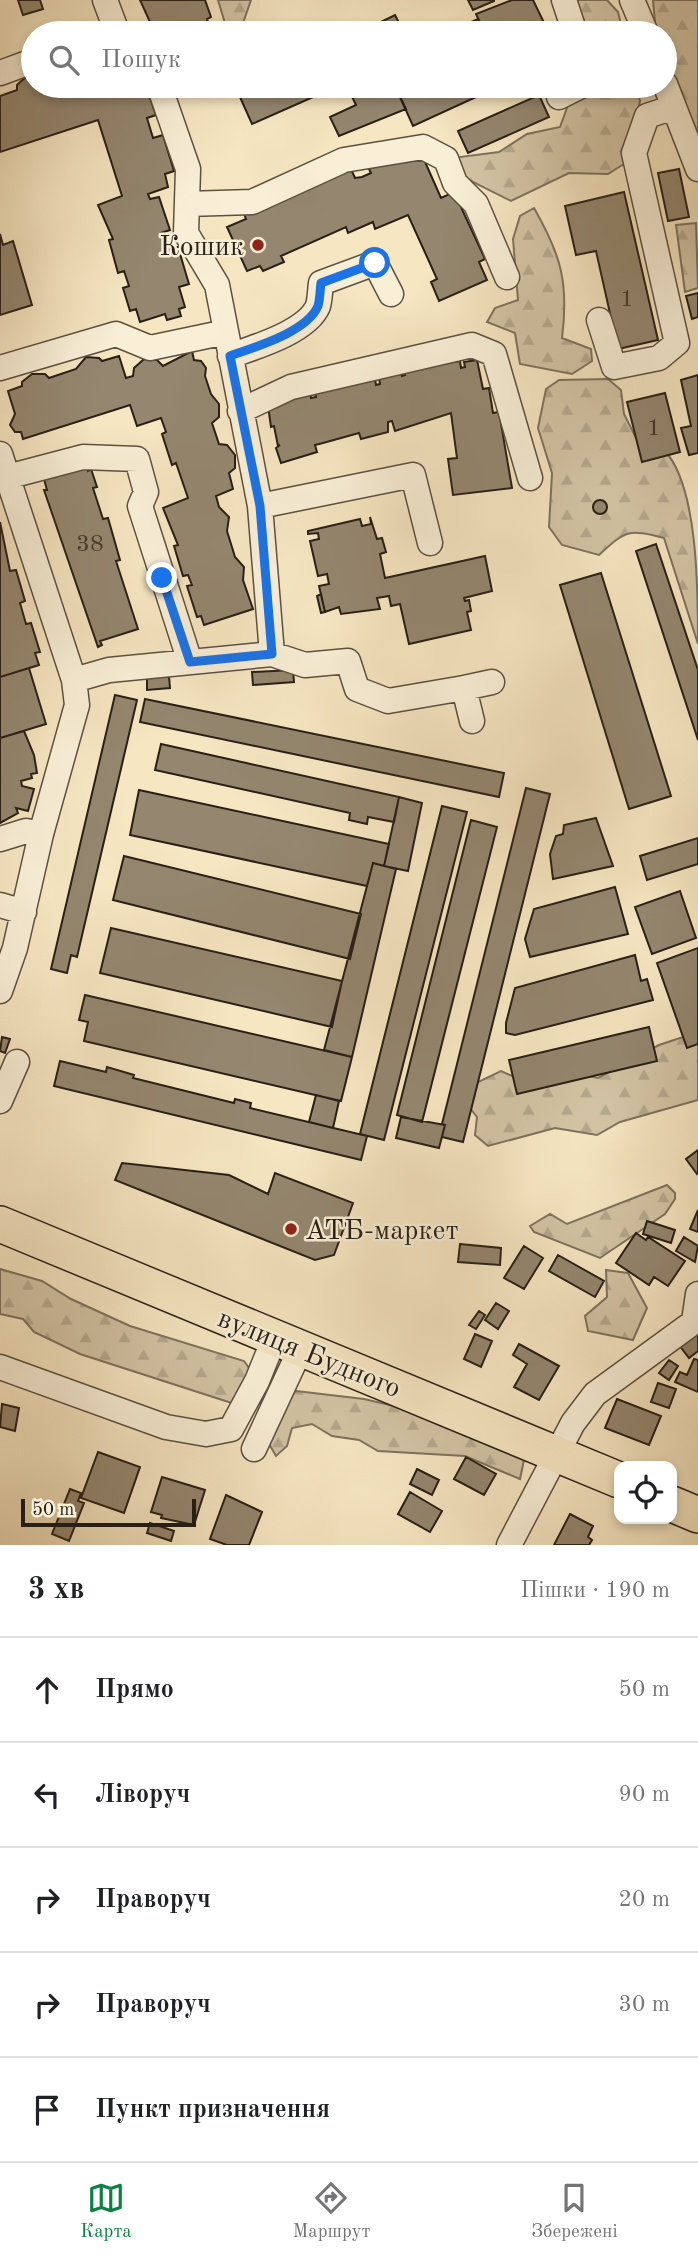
<!DOCTYPE html>
<html lang="uk">
<meta charset="utf-8">
<style>
:root{--surface:#fff;--page:#f2f2f2;--text:#202124;--muted:#757577;--line:#e0e0e0;--accent:#0b8043}
body{margin:0;font-family:"Old Standard TT",serif;background:var(--page);color:var(--text)}
.controls{position:absolute;right:21px;bottom:21px;display:grid;overflow:hidden;border-radius:14px;box-shadow:0 4px 10px #0003}
.controls button{width:63px;height:63px;display:grid;place-items:center;padding:0;border:0;border-bottom:2px solid var(--line);background:var(--surface);color:var(--text);font:35px sans-serif}
.scale{position:absolute;left:21px;bottom:18px;width:175px;box-sizing:border-box;padding-left:7px;border:4px solid #291f15;border-top:0;font-size:19px;line-height:24px;white-space:nowrap;color:#291f15;-webkit-text-stroke:5px #f9efd7;paint-order:stroke}
.stop{position:absolute;width:21px;height:21px;margin:-16px;border:5px solid #1a73e8;border-radius:50%;background:#fff}
.stop.end{background:#1a73e8;border-color:#fff;box-shadow:0 2px 7px #0008}
.list{margin:0;padding:0;list-style:none}
h2{display:flex;justify-content:space-between;align-items:center;height:91px;margin:0;padding:0 28px;font-size:30px}
h2 small{font-size:23px;font-weight:400;color:var(--muted)}
.list li{display:grid;grid-template-columns:46px 1fr auto;gap:21px;align-items:center;box-sizing:border-box;height:105px;padding:0 28px;border-top:2px solid var(--line)}
.list b{display:block;font-size:26px;white-space:nowrap}
.list em{font-size:23px;font-style:normal;color:var(--muted)}
.icon{flex:none;width:38px;height:38px;fill:none;stroke:currentColor;stroke-width:2;stroke-linecap:round;stroke-linejoin:round}
.map{position:relative;flex:none;width:698px;height:1545px;overflow:hidden}
.search{position:absolute;background:var(--surface);box-shadow:0 4px 10px #0003;left:21px;right:21px;top:21px;height:77px;display:flex;align-items:center;gap:18px;box-sizing:border-box;padding:0 24px;border-radius:38px;color:var(--muted);font-size:26px}
.sheet{height:616px;background:var(--surface)}
nav{display:flex;justify-content:space-around;align-items:center;box-sizing:border-box;height:98px;border-top:2px solid var(--line);background:var(--surface);font-size:19px;color:var(--muted)}
nav a{display:grid;justify-items:center;gap:4px}
nav .on{color:var(--accent)}
.map>svg:first-child{display:block}
.forest{fill:url(#forest-firs);stroke:#7e725d;stroke-width:2}
.building{fill:#94866f;stroke:#291f15;stroke-width:2}
.lines{fill:none;stroke-linecap:round;stroke-linejoin:round}
.minor-casing{stroke:#5c5140;stroke-width:27}
.highway-casing{stroke:#291f15;stroke-width:38}
.minor{stroke:#f9efd7;stroke-width:24}
.highway{stroke:#f6e6c2;stroke-width:35}
.route{stroke:#1a73e8;stroke-width:9}
.poi-dot{fill:#8f2418;stroke:#f9efd7;stroke-width:2.5}
.labels{text-anchor:middle;stroke-width:5;stroke-linejoin:round;paint-order:stroke}
.number-label{font-size:24px;fill:#44392c}
.poi-label{font-size:28px;fill:#291f15;stroke:#f9efd7;text-anchor:end}
.street-label{font-size:28px;fill:#291f15;stroke:#f9efd7}
</style>
<div class="map">
<svg width="698" height="1545" viewBox="0 0 698 1545">
<defs>
<pattern id="forest-firs" width="22" height="20" patternUnits="userSpaceOnUse" patternTransform="scale(1.75)"><rect width="22" height="20" fill="#d3c4a5"/><path d="M5 1l3.5 6h-7zM16 11l3.5 6h-7z" fill="#b5a88d"/></pattern>
</defs>
<rect width="100%" height="100%" fill="#f6e6c2"/>
<filter id="stains"><feTurbulence type="fractalNoise" baseFrequency=".00286" numOctaves="4"/><feColorMatrix values="0 0 0 0 .2 0 0 0 0 .09 0 0 0 0 .02 0 0 0 .5 -.17"/></filter>
<radialGradient id="worn" r=".72"><stop offset=".6" stop-color="#630" stop-opacity="0"/><stop offset="1" stop-color="#630" stop-opacity=".3"/></radialGradient>
<!-- forest -->
<path class="forest" d="M218,0h33l-9,26 -15,4z
M578,0h29l11,12 5,21h-35l-12,-30z
M653,0h45v133l-33,-72v-28h-9z
M591,86h45l4,15 -13,61 -19,12 -39,-1 -58,28 -58,-29 -1,-14 47,-6 28,-18 33,-7 8,-22z
M534,208c27,47 35,75 28,130l29,11 1,12 -20,13 -52,-10 -5,-31 -28,-11 8,-14 23,-8 -5,-61 7,-23z
M696,223l2,65 -13,4 -9,-67z
M608,379l13,11 3,24 15,30c7,2 20,3 26,7 33,36 33,139 33,193l-34,-106c-36,-9 -38,-8 -65,17l-37,-10 -13,-18 3,-54 -14,-45 8,-39 13,-9z
M698,1032v68l-78,22 -23,13 -42,-7 -67,18 -13,-11 2,-18 -20,-25 44,-21 31,14 27,-15 39,8 61,-33z
M667,1185l8,8v6l-10,15 -65,44 -66,-26 -4,-6 20,-12 17,10z
M0,1269l42,12 29,18 59,27 114,35 15,21 -18,24 -161,-52 -46,-22 -11,-13 -23,-5z
M606,1270l22,3 19,35 -14,32 -45,-9 -3,-15 22,-19z
M296,1391l68,8 94,22 67,34 -5,24 -55,-23 -87,-5 -19,-11 -27,-4 -20,-12 -20,4 -5,18 -11,10 -8,-14 11,-41z"/>
<!-- building -->
<path class="building" d="M18,0h22l3,9 -20,6z
M140,0h65l6,17 -4,2 3,10 -11,4h-44z
M468,0h26v1l-21,9z
M512,0h21l16,33h-64l-9,-19z
M395,15l9,18h-46z
M478,19l7,14h-39z
M27,76h6v10h113l10,29 -9,3 6,20 10,-3 11,36 -9,3 3,13 -20,7 2,5 9,-2 11,33 -9,3 6,17 11,-3 11,37 -10,3 6,20 -6,2 2,7 -14,4 -2,-6 -25,8 -4,-13 -6,2 -7,-23 6,-2 -5,-15 -6,2 -9,-33 4,-1 -15,-34 24,-9 -24,-76 -98,32v-56l17,-6v-5z
M235,86h92l2,4 -77,34z
M347,86h48l11,23 -67,27 -9,-19 26,-12z
M395,86h105l-87,40z
M539,95l10,22 -81,36 -10,-22z
M399,155h23l19,43 13,-6 31,67 -6,3 8,18 -48,21 -8,-19 6,-3 -29,-64 -33,14 -2,-7 -25,11 -2,-6 -65,29 3,6 -21,9 -3,-5 -13,5 -20,-44 19,-8 -2,-5 106,-47 5,11 7,-1 9,-4 -2,-4z
M679,169l10,48 -21,4 -10,-48z
M624,192l34,148 -40,9 -22,-98 -20,4 -11,-49z
M0,234l3,11 10,-4 19,64 -32,10z
M698,293v24l-6,2 -6,-23z
M192,351l2,9 7,1 5,7 -1,8 6,18 8,10v13l-7,6 7,21 8,1 8,10v13l-6,5 4,16 -17,7 3,11 10,10 -2,14 8,26 9,10 -1,13 10,29 -49,16 -3,-9 -4,1 -10,-31 5,-1 -4,-10 -5,1 -9,-30 4,-1 -15,-37 25,-10 -12,-35 -4,2 -10,-31 4,-2 -5,-14 -24,8 -7,-21 -107,34 -2,-7h-6l-5,-7 5,-11 -7,-23 14,-5v-4l10,-8h13l4,4 27,-9 10,-12 13,1 3,3 17,-5 7,22 7,-2 1,-8 10,-9 13,1 6,6z
M477,360l6,29 6,-1 4,25 6,-1 13,76 -59,7 -5,-36 9,-1 -6,-45 -56,18 -3,-10 -4,1v10l-27,7 -2,-6 -36,10 -8,2 2,7 -36,11 -5,-15 4,-3 -2,1 -4,-20 -3,1 -3,-21 42,-13 1,5 5,-1 -1,-4 60,-14 1,6 4,-1 -1,-7 21,-6 2,5 3,-1 -1,-5 56,-9 1,7 4,-1 -1,-5z
M698,375v78l-9,2 -8,-27 10,-2 -10,-46z
M665,393l15,59 -38,10 -15,-60z
M86,465l2,6 3,-2 6,18 -4,1 10,31 5,-1 12,42 -4,1 22,68 -38,12 2,4 -4,2 -54,-157h3l-3,-11z
M593 507a7 7 0 1 1 14 0a7 7 0 1 1-14 0Z
M370,517l7,22 5,-1 4,14 -6,2 5,24 100,-22 7,35 -28,7 1,3 4,-1 2,11 -4,1 4,18 -62,14 -9,-40 -9,2 -2,-10 -12,2 3,11 -39,5 -2,-7 -14,5 -6,-26 10,-2 -2,-10 -9,2 -8,-35 9,-2 -1,-6 -10,1v-3l52,-12 2,7 9,-2z
M0,522l10,49 6,-1 9,31 -5,2 6,21 5,-1 9,29 -5,1 4,12 -39,12z
M656,544l42,126v70l-62,-189z
M601,573l70,223 -42,13 -69,-224z
M321,594l4,18 -4,1 -4,-17z
M29,668l17,56 -46,14v-61z
M293,670l1,12 -41,3 -1,-13z
M169,676l1,12 -23,2v-13z
M115,695l22,5 -60,257 -6,-2 -4,18 -16,-4z
M145,699l359,74 -5,24 -359,-75z
M24,731l10,24 3,18 -6,1 1,4 -11,3 1,5 12,3 -6,22 -12,-3 2,5 -18,10v-85z
M161,744l238,53 -5,25 -26,-5 -1,7 -18,-4 1,-7 -195,-43z
M526,788l24,6 -87,348 -21,-5 3,-12 -3,-1z
M139,790l250,54 -5,22 -11,-3 -6,23 -237,-51z
M399,797l23,6 -14,68 -24,-5z
M442,806l25,6 -83,328 -24,-6z
M596,818l17,48 -60,13 -3,-25 6,-18 7,-2 1,-9z
M471,820l26,7 -75,295 -25,-7z
M698,838v26l-51,16 -7,-24z
M124,856l237,58 -11,45 -237,-59z
M373,863l23,6 -44,188 -28,-7z
M615,887l13,47 -98,23 -5,-18 9,-30z
M680,891l16,47 -44,16 -17,-47z
M111,928l231,53 -10,46 -232,-54z
M698,948v96l-11,4 -30,-85z
M635,955l6,26 6,-2 6,21 -138,35 -9,-2v-10l9,-35z
M85,995l267,62 -11,44 -257,-60 4,-19 -9,-2z
M649,1027l8,34 -140,33 -8,-34z
M2,1037l8,2 -5,14 -5,-2z
M60,1061l46,11 1,-5 27,8 -1,3 101,25 1,-4 16,4 -1,5 117,28 -6,24 -307,-74z
M316,1095l23,6 -6,27 -24,-6z
M401,1117l44,8 -6,23 -43,-10z
M698,1150v23l-1,1 -11,-15z
M122,1163l107,12 39,19 7,-21 78,30 -19,52 -19,5 -200,-80z
M698,1210v22l-8,-3z
M647,1221l28,9 -4,13 -28,-9z
M636,1233l10,7 2,-3 37,24 -17,25 -14,-9 -5,8 -33,-22z
M684,1237l14,9 -3,16 -19,-11z
M460,1244l41,4 -1,17 -42,-3z
M524,1246l19,12 -19,31 -20,-11z
M558,1255l46,26 -9,16 -46,-26z
M496,1303l13,8 -11,18 -13,-9z
M479,1311l6,4 -9,14 -7,-4z
M698,1331v20l-9,7 -10,-13z
M475,1334l17,7 -11,26 -17,-8z
M519,1344l40,22 -20,34 -25,-13 13,-23 -14,-9z
M694,1359l4,1v32l-23,-10 5,-10 7,3z
M669,1360l9,6 -9,14 -10,-7z
M658,1383l18,6 -7,19 -18,-6z
M617,1399l44,17 -12,29 -44,-17z
M2,1404l17,4 -4,23 -15,-4z
M98,1452l42,15 -16,46 -43,-15z
M466,1457l30,17 -12,21 -30,-16z
M417,1469l22,11 -7,15 -22,-11z
M162,1477l43,13 -11,35 -33,-7 1,-3 -11,-3z
M70,1489l11,4 -3,8 6,2 -15,38 -17,-7z
M410,1492l32,19 -12,21 -32,-18z
M226,1495l36,17 -13,33h-22l-17,-6z
M570,1514l23,12 -5,11 4,3 -3,5h-35z
M150,1523l24,8 -3,10 -24,-8z"/>
<g class="lines">
<!-- minor casing -->
<g class="minor-casing">
<path id="minor" d="M105,0l12,32 -3,1
M564,0l11,33
M632,0l14,33
M0,73l33,-12
M665,84l33,85
M559,97l22,-11
M187,204l65,-2 92,-42 79,-13 23,12 9,24 21,21 31,73
M599,320l15,47 45,-9 18,-15 -43,-190 13,-37 27,-9
M230,356c25,-9 77,-24 88,-50 2,-7 2,-16 3,-23l54,-20 16,31
M0,368l116,-34 34,14 76,-16
M240,411l51,-24 181,-42 22,9 36,124
M0,454l74,226 3,25 -36,129 -26,114 -15,43
M7,477l76,-20 54,2 9,33 -6,14 50,156
M260,506l153,-31 17,68
M272,654l33,11 43,-4 9,28 31,12 76,-13 8,33
M74,680l35,-10 163,-16 -12,-148 -43,-221 -31,-52 2,-64 -27,-78
M464,688l28,-6
M0,839l26,-8 15,3
M0,905l24,7
M0,1101l17,-39
M694,1322l4,-28
M0,1367l166,60 40,7 25,-5 26,-48 17,-42
M254,1449l47,-101
M509,1545l64,-122 22,-29 103,-75"/>
</g>
<!-- highway casing -->
<g class="highway-casing">
<path id="highway" d="M0,1224l619,256
M672,1504l26,11"/>
</g>
<!-- minor -->
<use href="#minor" class="minor"/>
<!-- highway -->
<use href="#highway" class="highway"/>
</g>
<g class="lines">
<!-- route -->
<path class="route" d="M162,578l28,84 82,-8 -12,-148 -30,-150c25,-9 77,-24 88,-50 2,-7 2,-16 3,-23l54,-20"/>
</g>
<!-- markers -->
<g class="poi-dot">
<circle cx="258" cy="245" r="7"/>
<circle cx="291" cy="1229" r="7"/>
</g>
<g class="labels">
<!-- number labels -->
<g class="number-label">
<text x="627" y="306">1</text>
<text x="654" y="435">1</text>
<text x="90" y="551">38</text>
</g>
<!-- poi labels -->
<g class="poi-label">
<text x="244" y="255">Кошик</text>
<text x="305" y="1239" text-anchor="start">АТБ-маркет</text>
</g>
<!-- street labels -->
<g class="street-label">
<text transform="translate(310 1352) rotate(22)" y="10">вулиця Будного</text>
</g>
</g>
<rect width="100%" height="100%" filter="url(#stains)"/>
<rect width="100%" height="100%" fill="url(#worn)"/>
</svg>
<div class="controls">
<button><svg class="icon" aria-label="locate" viewBox="0 0 24 24"><circle cx="12" cy="12" r="6"/><path d="M12 2v4M12 18v4M2 12h4M18 12h4"/></svg></button>
</div>
<div class="scale">50 m</div>
<div class="stop" style="left:375px;top:263px"></div>
<div class="stop end" style="left:162px;top:578px"></div>
<div class="search"><svg class="icon" aria-label="search" viewBox="0 0 24 24"><circle cx="10" cy="10" r="6"/><path d="M15 15l6 6"/></svg>Пошук</div>
</div>
<section class="sheet">
<h2>3 хв<small>Пішки · 190 m</small></h2>
<ul class="list">
<li><svg class="icon" aria-label="ahead" viewBox="0 0 24 24"><path d="M12 20V5M6 11l6-6 6 6"/></svg><div><b>Прямо</b></div><em>50 m</em></li>
<li><svg class="icon" aria-label="left" viewBox="0 0 24 24"><path d="M17 20v-9H6M10 6l-5 5 5 5"/></svg><div><b>Ліворуч</b></div><em>90 m</em></li>
<li><svg class="icon" aria-label="right" viewBox="0 0 24 24"><path d="M7 20v-9h11M14 6l5 5-5 5"/></svg><div><b>Праворуч</b></div><em>20 m</em></li>
<li><svg class="icon" aria-label="right" viewBox="0 0 24 24"><path d="M7 20v-9h11M14 6l5 5-5 5"/></svg><div><b>Праворуч</b></div><em>30 m</em></li>
<li><svg class="icon" aria-label="arrive" viewBox="0 0 24 24"><path d="M6 21V4h12l-3 4 3 4H6"/></svg><div><b>Пункт призначення</b></div></li>
</ul>
</section>
<nav>
<a class="on"><svg class="icon" aria-label="map" viewBox="0 0 24 24"><path d="M3 6l6-2 6 2 6-2v14l-6 2-6-2-6 2zM9 4v14M15 6v14"/></svg>Карта</a>
<a><svg class="icon" aria-label="directions" viewBox="0 0 24 24"><path d="M12 3l9 9-9 9-9-9zM9 14v-3h6M13 9l2 2-2 2"/></svg>Маршрут</a>
<a><svg class="icon" aria-label="saved" viewBox="0 0 24 24"><path d="M7 4h10v16l-5-4-5 4z"/></svg>Збережені</a>
</nav>
